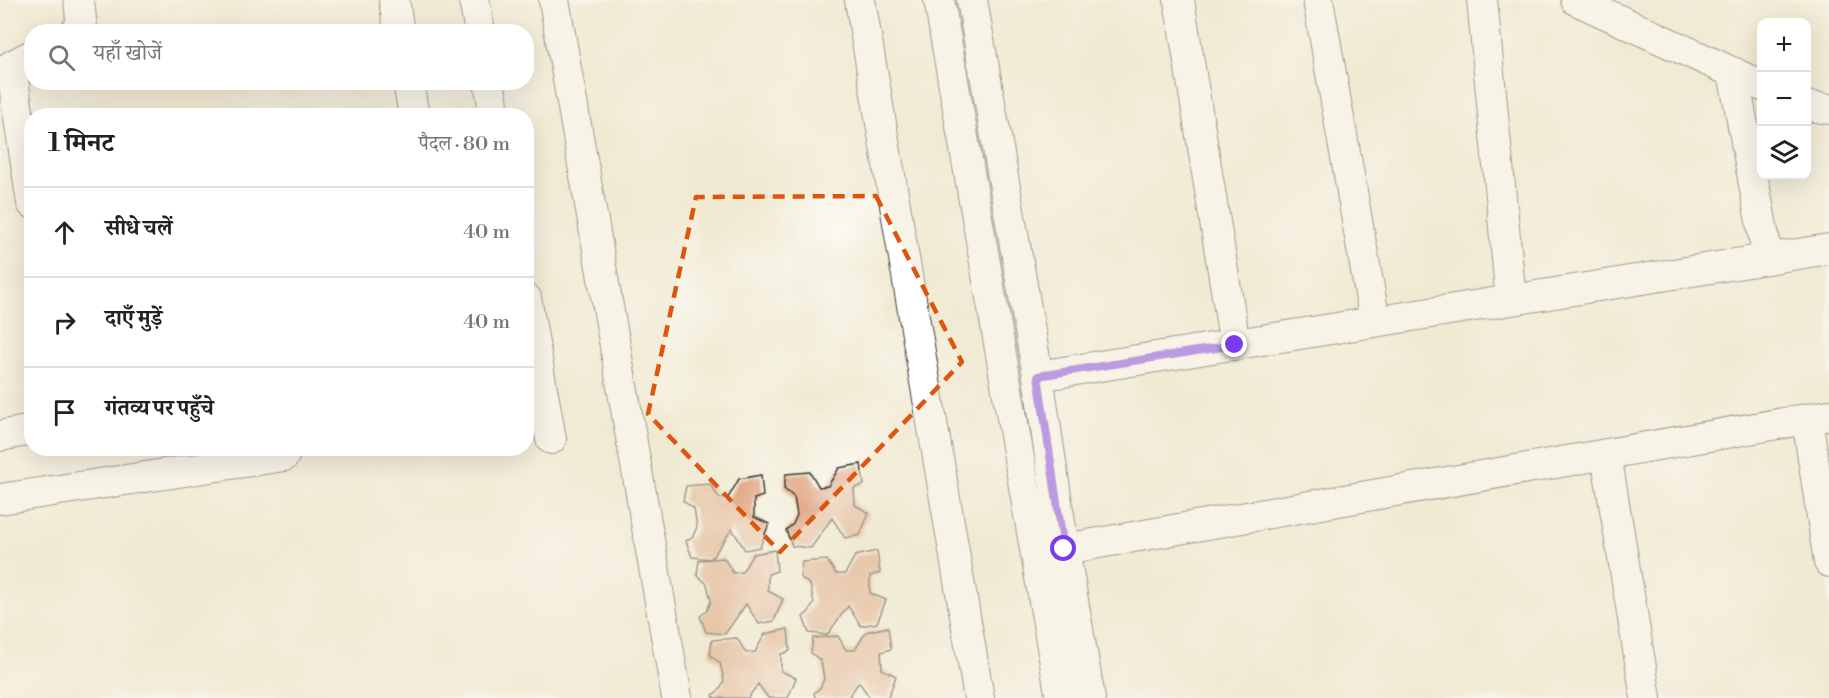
<!DOCTYPE html>
<html lang="hi">
<meta charset="utf-8">
<style>
:root{--surface:#fff;--page:#f2f2f2;--text:#202124;--muted:#757577;--line:#e0e0e0}
body{margin:0;font-family:"Libre Bodoni","Noto Serif Devanagari",serif;background:var(--page);color:var(--text)}
.controls{position:absolute;right:18px;top:18px;display:grid;overflow:hidden;border-radius:12px;box-shadow:0 6px 24px #0002}
.controls button{width:54px;height:54px;display:grid;place-items:center;padding:0;border:0;border-bottom:2px solid var(--line);background:var(--surface);color:var(--text);font:30px sans-serif}
.stop{position:absolute;width:18px;height:18px;margin:-14px;border:4px solid #7c3aed;border-radius:50%;background:#fff}
.stop.end{background:#7c3aed;border-color:#fff;box-shadow:0 2px 6px #0008}
.list{margin:0;padding:0;list-style:none}
h2{display:flex;justify-content:space-between;align-items:center;height:78px;margin:0;padding:0 24px;font-size:26px}
h2 small{font-size:20px;font-weight:400;color:var(--muted)}
.list li{display:grid;grid-template-columns:39px 1fr auto;gap:18px;align-items:center;box-sizing:border-box;height:90px;padding:0 24px;border-top:2px solid var(--line)}
.list b{display:block;font-size:22px;white-space:nowrap}
.list em{font-size:20px;font-style:normal;color:var(--muted)}
.icon{flex:none;width:33px;height:33px;fill:none;stroke:currentColor;stroke-width:2;stroke-linecap:round;stroke-linejoin:round}
.map{position:relative;flex:none;width:1829px;height:698px;overflow:hidden}
.search{position:absolute;background:var(--surface);box-shadow:0 6px 24px #0002;left:24px;top:24px;width:510px;height:66px;display:flex;align-items:center;gap:15px;box-sizing:border-box;padding:0 21px;border-radius:24px;color:var(--muted);font-size:22px}
.panel{position:absolute;background:var(--surface);box-shadow:0 6px 24px #0002;left:24px;top:108px;width:510px;height:348px;border-radius:24px}
.map>svg:first-child{display:block}
.building{fill:#dd9d77}
.lines{fill:none;stroke-linecap:round;stroke-linejoin:round}
.street-casing{stroke:#3c3b37;stroke-width:32}
.street{stroke:#fff;stroke-width:30}
.route{stroke:#7c3aed;stroke-width:8}
.marked{fill:none;stroke:#de560d;stroke-width:4.5;stroke-dasharray:12 8;stroke-linejoin:round}
</style>
<div class="map">
<svg width="1829" height="698" viewBox="0 0 1829 698">
<rect width="100%" height="100%" fill="#fff"/>
<filter id="ink" filterUnits="userSpaceOnUse"><feTurbulence type="fractalNoise" baseFrequency=".0167" numOctaves="2"/><feDisplacementMap in="SourceGraphic" scale="12" xChannelSelector="R" yChannelSelector="G"/><feConvolveMatrix kernelMatrix="1 2 1 2 8 2 1 2 1" color-interpolation-filters="sRGB"/></filter>
<filter id="wash" filterUnits="userSpaceOnUse"><feTurbulence type="fractalNoise" baseFrequency=".008" numOctaves="4" result="noise"/><feDisplacementMap in="SourceGraphic" scale="24" xChannelSelector="R" yChannelSelector="G"/><feGaussianBlur stdDeviation="1.35" result="paint"/><feColorMatrix in="noise" values="0 0 0 0 0 0 0 0 0 0 0 0 0 0 0 0 0 1.4 0 .05"/><feComposite in="paint" operator="in"/></filter>
<g filter="url(#wash)">
<rect width="100%" height="100%" fill="#f1ead3"/>
<g id="blocks">
<!-- building -->
<path class="building" d="M861,464l3,21 -10,3 1,17 14,8 -9,22 -15,3 -13,-20 -21,30 -19,-2 -6,-16 7,-6 4,-9 -3,-18 -10,-8 2,-15 24,-2 9,15 9,-1 11,-18z
M761,475l2,21 -9,3v18l15,7 -9,23 -15,3 -13,-21 -21,30 -19,-2 -6,-16 7,-5 4,-9 -3,-18 -11,-8 3,-15 24,-2 9,14h9l11,-19z
M775,550l2,21 -9,3v17l15,8 -9,22 -15,3 -13,-20 -21,30 -19,-2 -6,-16 7,-5 4,-10 -4,-17 -10,-9 2,-15 25,-2 9,15 9,-1 11,-18z
M877,551l3,22 -10,3v17l16,7 -9,23 -16,3 -13,-20 -21,29 -18,-2 -6,-16 6,-5 5,-9 -4,-18 -10,-8 2,-15 25,-2 9,14h9l10,-18z
M888,627l3,22 -10,3 1,17 14,7 -8,22h-18l-11,-16 -11,16h-33l-1,-5 6,-5 4,-9 -3,-18 -10,-8 2,-15 25,-2 8,14h9l11,-18z
M788,629l2,22 -9,3v17l15,7 -8,20h-20l-10,-14 -10,14h-34l-1,-3 6,-5 5,-9 -4,-18 -10,-8 2,-15 25,-2 9,15 9,-1 10,-18z"/>
</g>
</g>
<g filter="url(#ink)">
<use href="#blocks" fill-opacity="0" stroke="#3c3b37" stroke-width="1.5"/>
<g class="lines">
<!-- street casing -->
<g class="street-casing">
<path id="street" d="M394,0l5,32
M474,0l6,32
M554,0l123,698
M860,0l119,698
M939,0l122,698
M972,0l66,376 26,173 26,149
M1179,0l56,345
M1318,0l57,322
M1482,0l29,300
M1576,0l186,86
M75,32l7,-4 -3,-28
M32,55l-21,11 21,137
M1733,72l35,187
M408,82l6,34
M489,82l6,34
M1806,106l23,3
M526,298l25,141
M1038,376l791,-127
M1807,419l22,143
M0,436l32,-6
M1606,454l40,244
M0,499l284,-43
M1036,554l793,-139"/>
</g>
<!-- street -->
<use href="#street" class="street"/>
</g>
</g>
<g class="lines" filter="url(#ink)">
<!-- route -->
<path class="route" d="M1064,549l-26,-173 197,-31"/>
</g>
<!-- marked area -->
<path d="M0 0H1829V698H0ZM876,196l86,166 -182,190 -132,-138 48,-217z" fill="#f1ead3" fill-opacity=".55" fill-rule="evenodd"/>
<path class="marked" d="M876,196l86,166 -182,190 -132,-138 48,-217z"/>
</svg>
<div class="controls">
<button>+</button>
<button>−</button>
<button><svg class="icon" aria-label="layers" viewBox="0 0 24 24"><path d="M12 4l9 5-9 5-9-5zM3 14l9 5 9-5"/></svg></button>
</div>
<div class="stop" style="left:1064px;top:549px"></div>
<div class="stop end" style="left:1235px;top:345px"></div>
<div class="search"><svg class="icon" aria-label="search" viewBox="0 0 24 24"><circle cx="10" cy="10" r="6"/><path d="M15 15l6 6"/></svg>यहाँ खोजें</div>
<section class="panel">
<h2>1 मिनट<small>पैदल · 80 m</small></h2>
<ul class="list">
<li><svg class="icon" aria-label="ahead" viewBox="0 0 24 24"><path d="M12 20V5M6 11l6-6 6 6"/></svg><div><b>सीधे चलें</b></div><em>40 m</em></li>
<li><svg class="icon" aria-label="right" viewBox="0 0 24 24"><path d="M7 20v-9h11M14 6l5 5-5 5"/></svg><div><b>दाएँ मुड़ें</b></div><em>40 m</em></li>
<li><svg class="icon" aria-label="arrive" viewBox="0 0 24 24"><path d="M6 21V4h12l-3 4 3 4H6"/></svg><div><b>गंतव्य पर पहुँचे</b></div></li>
</ul>
</section>
</div>
